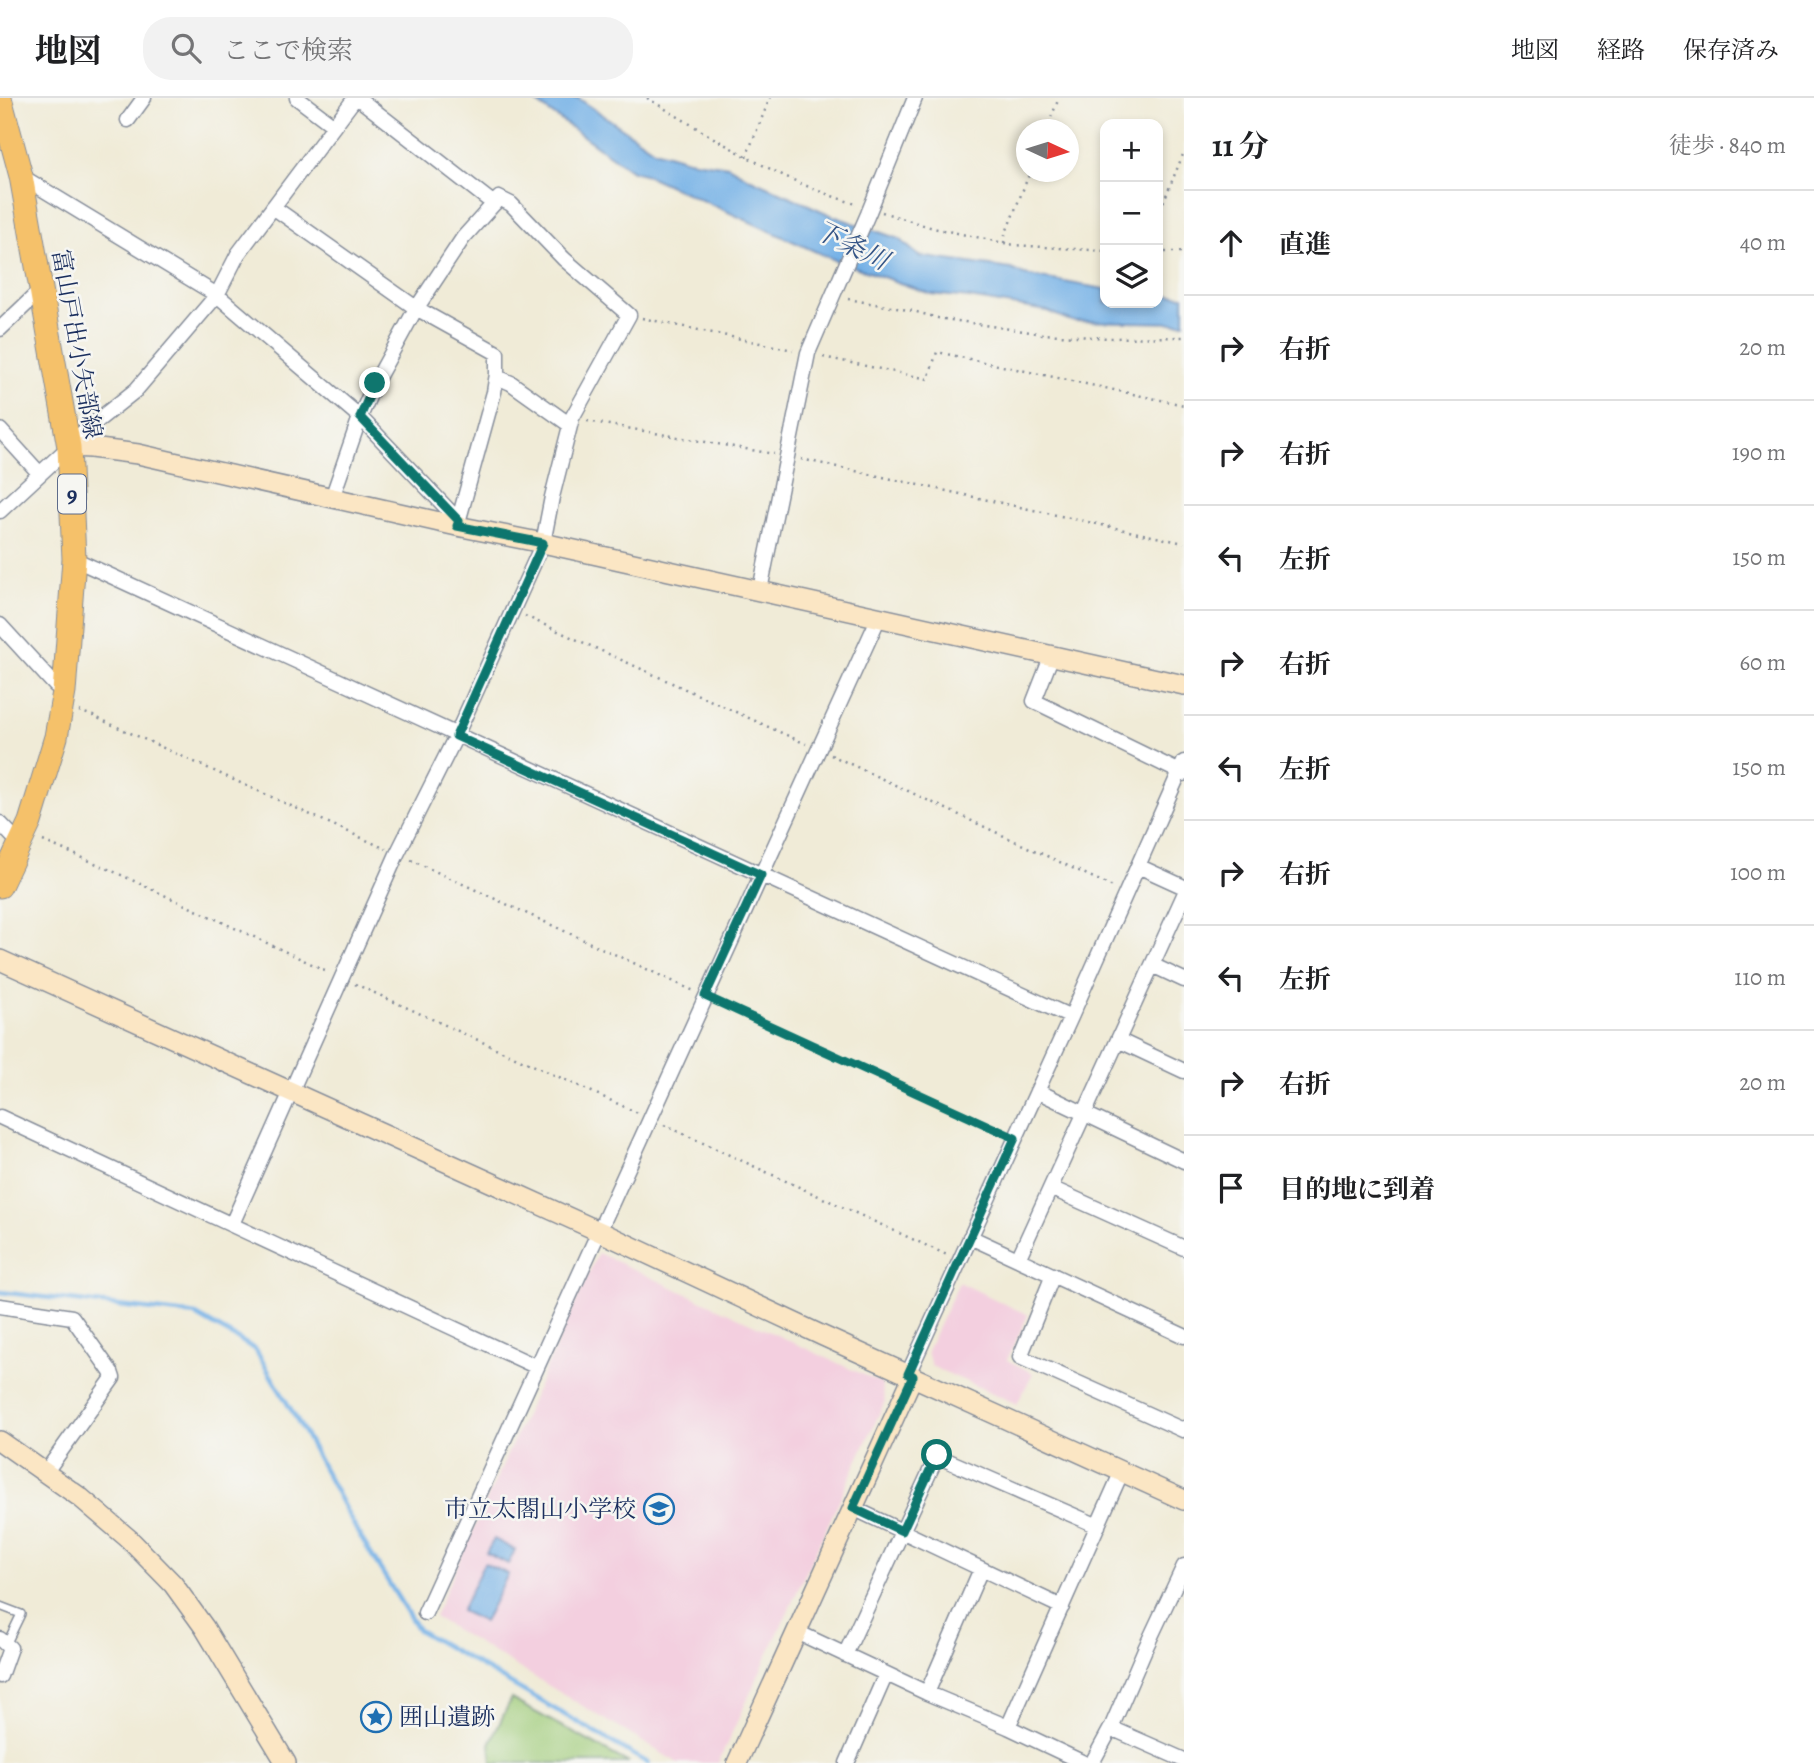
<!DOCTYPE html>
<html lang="ja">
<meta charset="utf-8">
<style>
:root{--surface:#fff;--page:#f2f2f2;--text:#202124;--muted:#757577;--line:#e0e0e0}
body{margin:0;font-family:Alegreya,"Noto Serif JP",serif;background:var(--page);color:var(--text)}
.controls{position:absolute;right:21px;top:21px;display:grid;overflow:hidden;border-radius:14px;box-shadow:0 4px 10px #0003}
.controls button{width:63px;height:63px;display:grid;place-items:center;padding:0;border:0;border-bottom:2px solid var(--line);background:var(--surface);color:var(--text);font:35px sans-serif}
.compass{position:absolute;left:1016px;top:21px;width:63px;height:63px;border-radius:50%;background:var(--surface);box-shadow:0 4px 10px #0003;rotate:94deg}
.stop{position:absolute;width:21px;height:21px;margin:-16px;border:5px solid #0f766e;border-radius:50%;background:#fff}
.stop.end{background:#0f766e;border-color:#fff;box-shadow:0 2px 7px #0008}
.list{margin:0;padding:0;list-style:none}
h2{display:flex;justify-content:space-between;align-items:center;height:91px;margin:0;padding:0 28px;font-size:30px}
h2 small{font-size:23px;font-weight:400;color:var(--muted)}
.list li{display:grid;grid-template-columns:46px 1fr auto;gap:21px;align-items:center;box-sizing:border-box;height:105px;padding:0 28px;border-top:2px solid var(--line)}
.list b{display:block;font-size:26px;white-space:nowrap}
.list em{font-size:23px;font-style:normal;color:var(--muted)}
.icon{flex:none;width:38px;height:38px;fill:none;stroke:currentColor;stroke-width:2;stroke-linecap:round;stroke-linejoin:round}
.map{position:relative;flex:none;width:1184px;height:1665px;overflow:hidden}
header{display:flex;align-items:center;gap:42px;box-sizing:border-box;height:98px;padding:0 35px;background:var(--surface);border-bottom:2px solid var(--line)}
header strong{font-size:33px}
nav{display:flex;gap:38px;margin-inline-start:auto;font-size:24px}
.search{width:490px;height:63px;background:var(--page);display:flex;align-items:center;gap:18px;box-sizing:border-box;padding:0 24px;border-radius:28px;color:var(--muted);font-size:26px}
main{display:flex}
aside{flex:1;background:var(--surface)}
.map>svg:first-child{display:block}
.built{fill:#f3cfdf}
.green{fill:#9fcb78;stroke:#5d7d6b;stroke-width:2}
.water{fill:#74b1e6;stroke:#4870a2;stroke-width:2}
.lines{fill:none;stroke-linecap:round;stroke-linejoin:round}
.stream{stroke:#74b1e6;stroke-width:4.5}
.lane-casing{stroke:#868d9a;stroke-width:10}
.street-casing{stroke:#868d9a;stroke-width:17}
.secondary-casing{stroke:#868d9a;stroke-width:22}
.primary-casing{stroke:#868d9a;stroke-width:25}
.path{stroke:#868d9a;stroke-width:2.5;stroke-dasharray:2 5;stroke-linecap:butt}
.lane{stroke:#fff;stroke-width:7}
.street{stroke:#fff;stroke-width:14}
.secondary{stroke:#fbe6c4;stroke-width:19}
.primary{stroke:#f5c16b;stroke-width:23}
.route{stroke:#0f766e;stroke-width:9}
.labels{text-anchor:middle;stroke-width:5;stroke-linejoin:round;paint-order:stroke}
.shield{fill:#f6f6f2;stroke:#5d6b8a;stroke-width:2}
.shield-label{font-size:23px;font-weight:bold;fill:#1b2f5e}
.street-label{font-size:24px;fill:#1b2f5e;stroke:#f6f6f2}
.poi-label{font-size:24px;fill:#1b2f5e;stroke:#f6f6f2;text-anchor:end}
.water-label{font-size:26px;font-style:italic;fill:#365687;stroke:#f6f6f2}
</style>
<header>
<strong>地図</strong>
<div class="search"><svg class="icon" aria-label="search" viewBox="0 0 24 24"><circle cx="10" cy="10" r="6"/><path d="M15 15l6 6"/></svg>ここで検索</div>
<nav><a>地図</a><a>経路</a><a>保存済み</a></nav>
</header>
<main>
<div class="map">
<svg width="1184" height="1665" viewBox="0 0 1184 1665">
<rect width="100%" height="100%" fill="#f6f6f2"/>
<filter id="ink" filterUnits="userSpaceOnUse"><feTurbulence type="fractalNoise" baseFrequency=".0143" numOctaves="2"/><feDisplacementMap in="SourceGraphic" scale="14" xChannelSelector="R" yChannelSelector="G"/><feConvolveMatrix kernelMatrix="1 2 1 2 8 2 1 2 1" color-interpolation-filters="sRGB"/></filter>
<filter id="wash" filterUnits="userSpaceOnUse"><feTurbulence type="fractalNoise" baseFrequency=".00686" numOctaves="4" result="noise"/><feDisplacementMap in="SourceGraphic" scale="28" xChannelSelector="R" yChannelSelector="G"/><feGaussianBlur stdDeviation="1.57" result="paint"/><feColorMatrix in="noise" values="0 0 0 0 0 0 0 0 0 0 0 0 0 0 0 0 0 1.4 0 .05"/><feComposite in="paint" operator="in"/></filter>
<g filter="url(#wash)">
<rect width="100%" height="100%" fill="#f0ebd7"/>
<!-- built -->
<path class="built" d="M598,1155l283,130 4,18 -167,362h-40l-244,-146z
M959,1184l69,33 -21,45 26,13 -16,31 -86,-38 -4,-15z"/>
<!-- green -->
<path class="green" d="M511,1601l118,64h-137l-2,-19z"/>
<!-- water -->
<path class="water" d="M530,0h48l76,52 34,10 40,6 21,12 84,38 66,23 20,17 92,13 13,6 81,14v14h53v-9l26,2v27l-113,-2 -24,-10 -77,-13 -39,-4 -99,-35 -188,-85 -12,-3z
M494,1441l21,11 -7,14 -22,-11z
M484,1465l24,11 -24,48 -23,-11z"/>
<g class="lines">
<!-- stream -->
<path class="stream" d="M0,1194l196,23 59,34 44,74 59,110 60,97 230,133"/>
</g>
</g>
<g filter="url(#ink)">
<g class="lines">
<!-- lane casing -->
<g class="lane-casing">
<path id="lane" d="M0,1508l21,8 -15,31"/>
</g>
<!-- street casing -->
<g class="street-casing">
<path id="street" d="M297,0l37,28
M358,0l136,106
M128,22l16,-22
M21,78l196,119 143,122 99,104
M273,109l143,101 81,45v21l-3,18 -37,134
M0,231l41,-39
M497,279l14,6 59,42
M0,332l40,44
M0,413l69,-64 14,-15 53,-42 81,-95 21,-41 117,-156
M74,461l997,458
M760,492l48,-237 60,-139 47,-116
M0,527l55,60 9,7
M1052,557l-18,46 150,73
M0,725l20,21
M1138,768l46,21
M1152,867l32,15
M1118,942l66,31
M1037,993l147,70
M0,1019l537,250
M1051,1090l133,60
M232,1126l165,-370 59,-118 87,-193 9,-46 20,-79 57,-103 -65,-56 -53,-55 -12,-6 -36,40 -49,74 -39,71 -15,34 -28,81
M970,1139l214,99
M1018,1161l166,-364
M1053,1177l-33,82 163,73 1,-2
M0,1208l72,11 39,55 2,6 -68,95
M908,1276l163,-357 113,-255
M853,1410l209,99
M425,1515l454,-996
M797,1534l130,61 81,34 76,36
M0,1541l10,9 -10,28
M845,1557l92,-199 161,70
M927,1595l54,-124
M1008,1629l114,-256
M1111,1630l73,32
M847,1665l39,-89
M1092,1665l19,-35 34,-79 39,-83"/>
</g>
<!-- secondary casing -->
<g class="secondary-casing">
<path id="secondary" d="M69,349l22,1 47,6 319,72 86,17 641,142
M0,862l605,274 218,102 361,164
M0,1343l81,57 48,41 44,45 31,43 82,136
M737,1665l176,-387"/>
</g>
<!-- primary casing -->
<g class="primary-casing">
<path id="primary" d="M0,788l30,-64 26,-85 8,-45 10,-133 -5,-112 -48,-271 -21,-78"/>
</g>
<!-- path -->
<path class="path" d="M647,0c67,40 133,83 209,106
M1046,32l13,-32
M746,59l24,-59
M882,114l51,16 81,17 91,6
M1158,117l26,-63
M1004,145l1,-8 25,-63
M1158,154h26
M848,201l65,12 25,7 105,16 66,4 75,-1
M642,220l151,32
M823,259l105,22 9,-27 247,53
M587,323l187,33
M801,361l383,84
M525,518l281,128
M79,613l14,5 293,133
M831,657l282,132
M43,743l61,26 225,105
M411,762l283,131
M355,886l283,129
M719,904l283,131
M664,1027l283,130"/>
<!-- lane -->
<use href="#lane" class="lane"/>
<!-- street -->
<use href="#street" class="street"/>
<!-- secondary -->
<use href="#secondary" class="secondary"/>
<!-- primary -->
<use href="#primary" class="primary"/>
</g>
</g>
<g class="lines" filter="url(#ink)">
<!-- route -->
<path class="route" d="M375,285l-15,34 99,104 -2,5 86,17 -87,193 305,139 -56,121 310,142 -107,236 5,2 -60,132 49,23 35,-76"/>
</g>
<!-- icons -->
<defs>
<g id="school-ring" transform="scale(1.575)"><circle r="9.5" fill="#f6f6f2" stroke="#1f6fb2" stroke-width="1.5"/><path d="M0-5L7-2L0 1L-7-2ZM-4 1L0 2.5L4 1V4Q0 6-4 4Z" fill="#1f6fb2"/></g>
<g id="sight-ring" transform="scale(1.575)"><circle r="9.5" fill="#f6f6f2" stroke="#1f6fb2" stroke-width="1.5"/><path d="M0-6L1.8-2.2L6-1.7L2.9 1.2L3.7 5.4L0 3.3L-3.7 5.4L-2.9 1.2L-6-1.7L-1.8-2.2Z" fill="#1f6fb2"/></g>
</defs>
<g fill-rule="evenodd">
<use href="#school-ring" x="659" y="1411"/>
<use href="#sight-ring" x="376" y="1619"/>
</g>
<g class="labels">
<!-- shield labels -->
<rect class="shield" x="58" y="376.5" width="28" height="39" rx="5"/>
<g class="shield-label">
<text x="72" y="404">9</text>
</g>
<!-- street labels -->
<g class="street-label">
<text transform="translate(77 246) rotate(80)" y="8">富山戸出小矢部線</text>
</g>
<!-- poi labels -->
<g class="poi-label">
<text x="636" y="1419">市立太閤山小学校</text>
<text x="399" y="1627" text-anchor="start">囲山遺跡</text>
</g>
<!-- water labels -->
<g class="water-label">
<text transform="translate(852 147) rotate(26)" y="9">下条川</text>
</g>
</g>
</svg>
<div class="controls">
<button>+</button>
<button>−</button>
<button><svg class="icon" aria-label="layers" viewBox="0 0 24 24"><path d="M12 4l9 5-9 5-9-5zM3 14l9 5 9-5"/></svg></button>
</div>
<svg class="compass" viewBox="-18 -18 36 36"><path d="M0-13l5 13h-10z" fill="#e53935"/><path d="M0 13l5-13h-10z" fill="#757577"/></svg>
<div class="stop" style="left:937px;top:1357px"></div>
<div class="stop end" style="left:375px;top:285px"></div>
</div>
<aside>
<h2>11 分<small>徒歩 · 840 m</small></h2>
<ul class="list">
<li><svg class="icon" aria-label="ahead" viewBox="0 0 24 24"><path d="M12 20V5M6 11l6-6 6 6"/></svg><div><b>直進</b></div><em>40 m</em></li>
<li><svg class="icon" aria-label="right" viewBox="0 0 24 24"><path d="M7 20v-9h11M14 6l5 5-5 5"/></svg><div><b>右折</b></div><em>20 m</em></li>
<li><svg class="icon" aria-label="right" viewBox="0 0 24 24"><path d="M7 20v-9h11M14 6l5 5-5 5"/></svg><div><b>右折</b></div><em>190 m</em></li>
<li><svg class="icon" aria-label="left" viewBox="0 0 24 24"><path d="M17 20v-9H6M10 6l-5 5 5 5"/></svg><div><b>左折</b></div><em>150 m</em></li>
<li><svg class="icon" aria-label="right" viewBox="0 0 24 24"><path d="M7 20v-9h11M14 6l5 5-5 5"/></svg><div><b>右折</b></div><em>60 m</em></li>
<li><svg class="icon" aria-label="left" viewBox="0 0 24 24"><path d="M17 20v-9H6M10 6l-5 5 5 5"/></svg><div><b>左折</b></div><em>150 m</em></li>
<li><svg class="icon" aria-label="right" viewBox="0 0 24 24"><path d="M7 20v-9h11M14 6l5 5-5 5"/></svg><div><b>右折</b></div><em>100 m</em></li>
<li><svg class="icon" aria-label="left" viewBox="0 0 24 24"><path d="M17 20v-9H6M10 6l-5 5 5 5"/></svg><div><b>左折</b></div><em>110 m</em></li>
<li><svg class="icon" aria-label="right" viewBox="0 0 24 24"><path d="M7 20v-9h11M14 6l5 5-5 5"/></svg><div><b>右折</b></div><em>20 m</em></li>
<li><svg class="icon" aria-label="arrive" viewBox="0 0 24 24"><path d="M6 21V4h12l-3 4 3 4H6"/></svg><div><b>目的地に到着</b></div></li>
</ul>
</aside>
</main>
